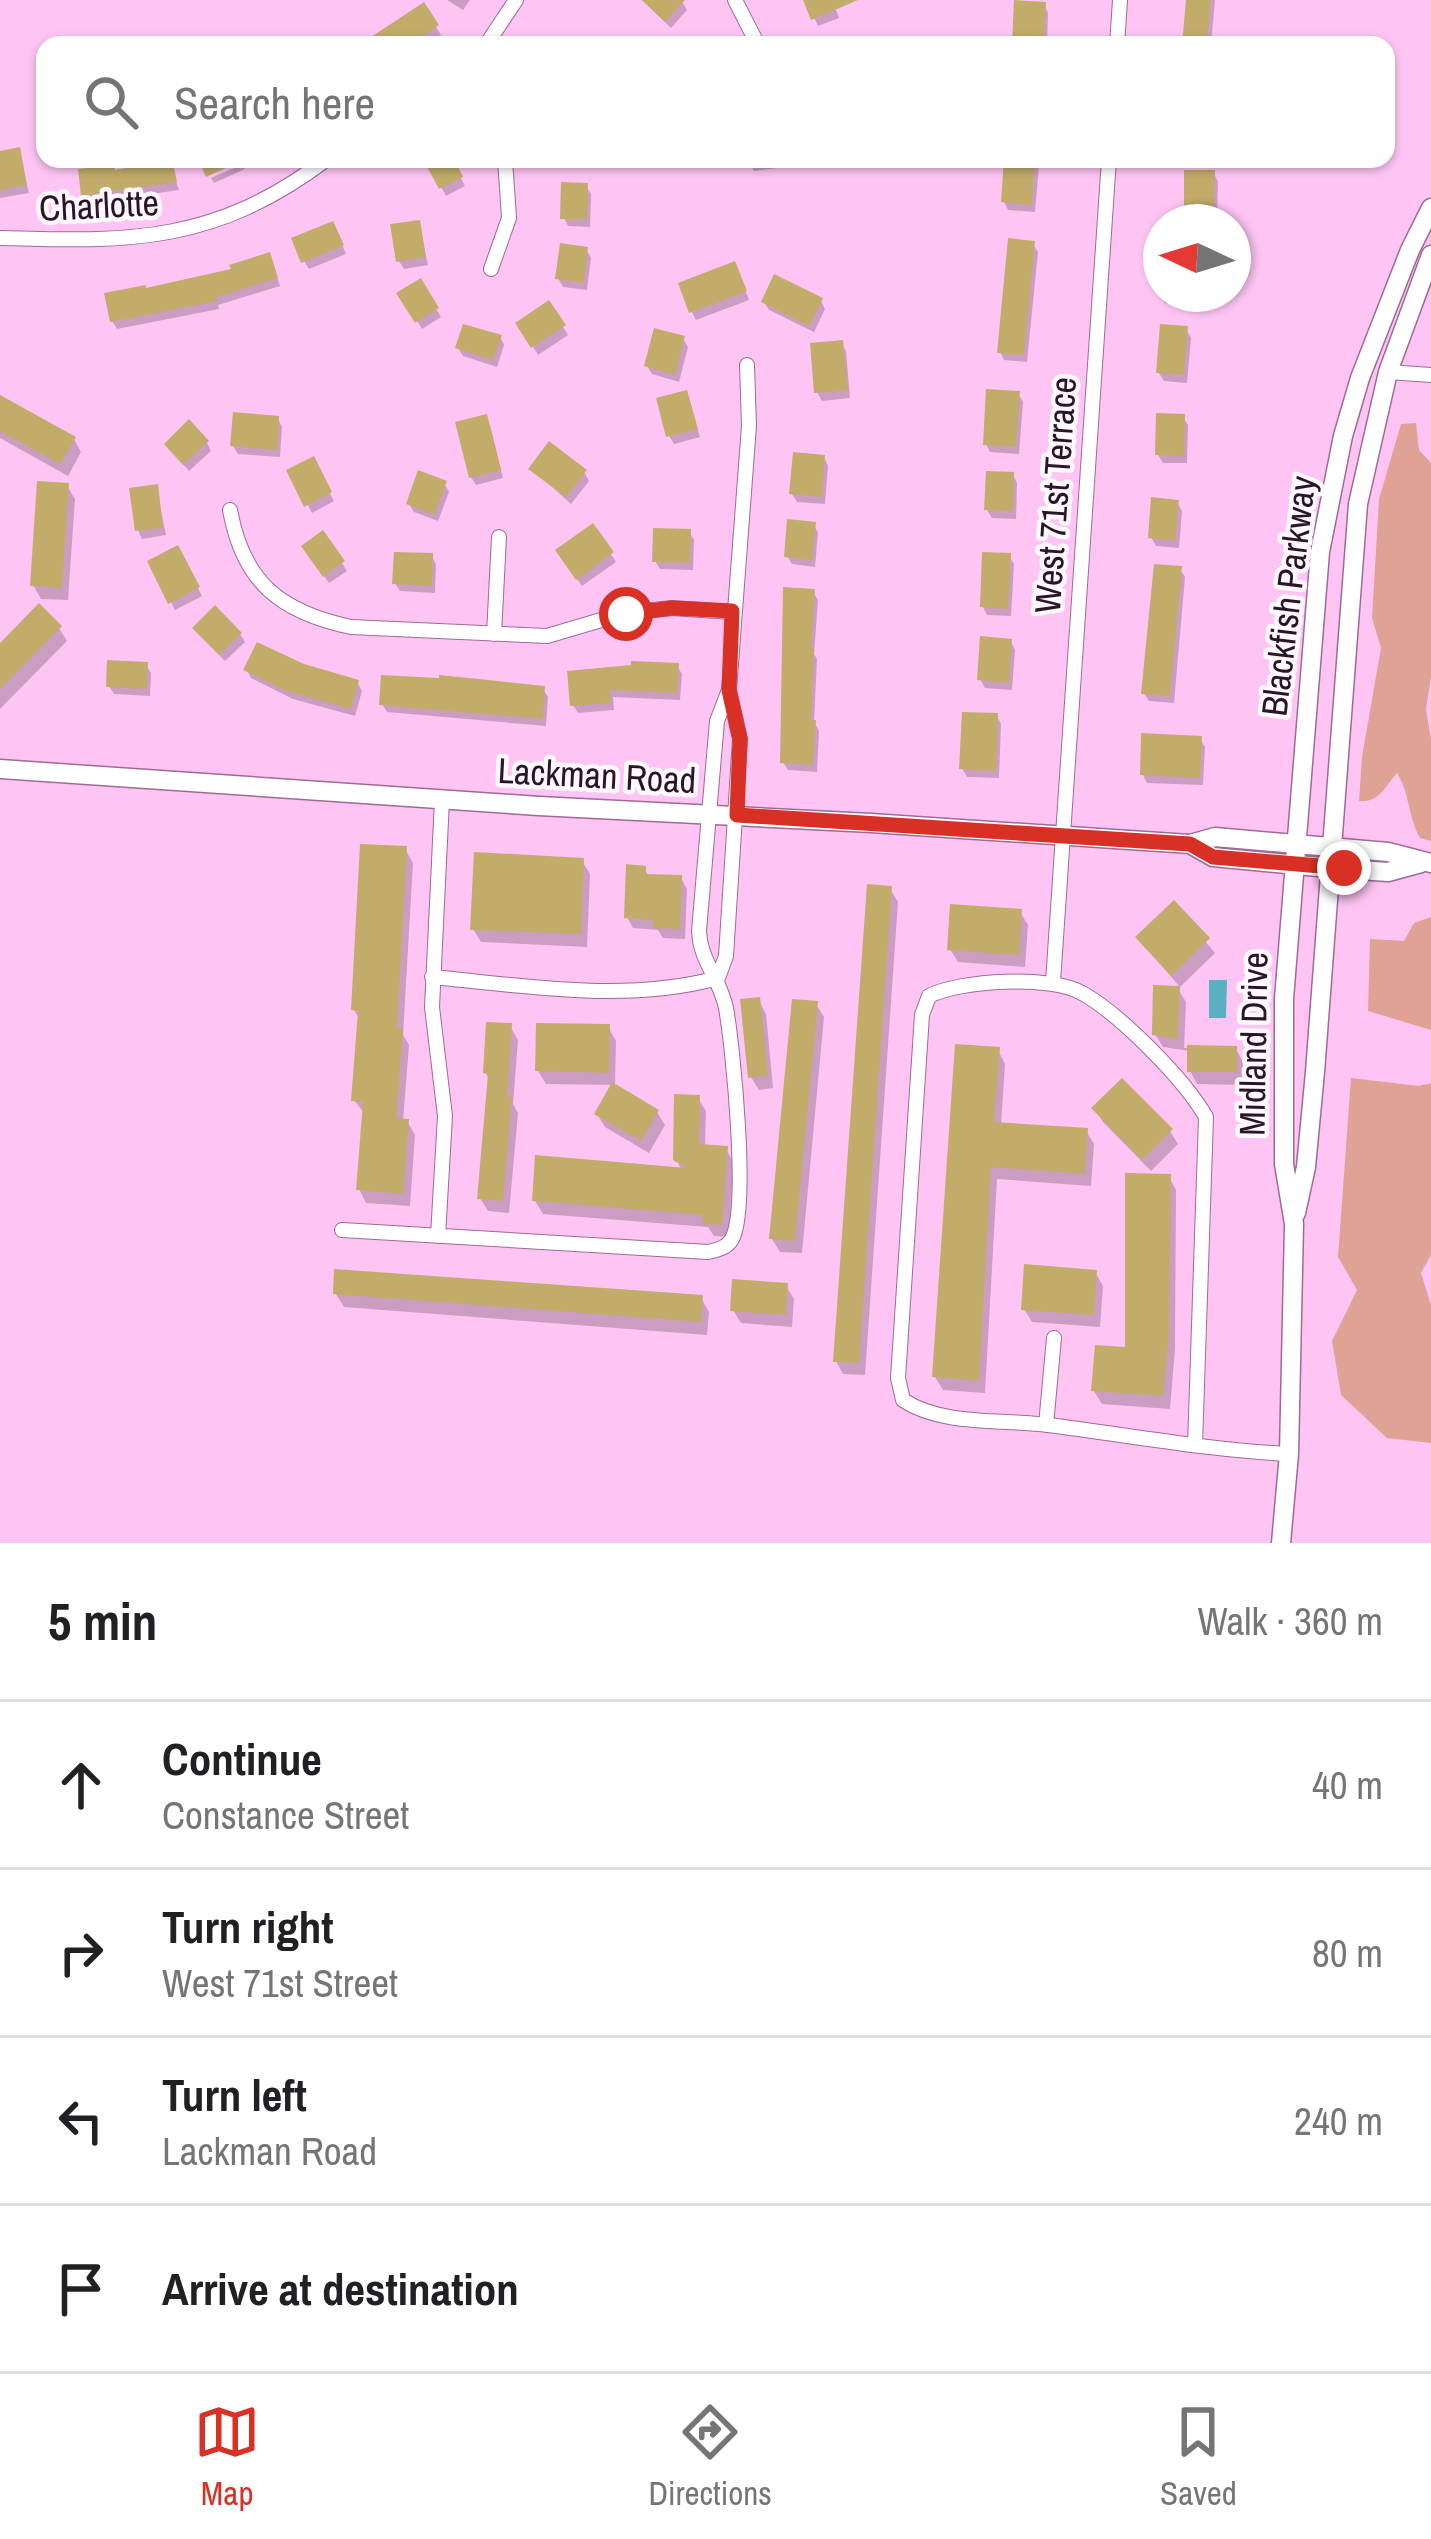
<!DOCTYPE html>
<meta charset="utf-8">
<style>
:root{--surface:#fff;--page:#f2f2f2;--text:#202124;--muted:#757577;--line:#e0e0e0;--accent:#d93025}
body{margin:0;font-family:"Archivo Narrow",sans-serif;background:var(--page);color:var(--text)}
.compass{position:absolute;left:1143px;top:204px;width:108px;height:108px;border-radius:50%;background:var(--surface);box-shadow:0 3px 9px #0004;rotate:274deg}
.stop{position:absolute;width:36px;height:36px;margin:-27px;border:9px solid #d93025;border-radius:50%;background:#fff}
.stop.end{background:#d93025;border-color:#fff;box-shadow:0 3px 12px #0008}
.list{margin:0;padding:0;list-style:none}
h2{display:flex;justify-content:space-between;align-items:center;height:156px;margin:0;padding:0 48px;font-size:51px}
h2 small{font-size:39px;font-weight:400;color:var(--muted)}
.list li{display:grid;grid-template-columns:78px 1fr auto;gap:36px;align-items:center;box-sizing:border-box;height:168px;padding:0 48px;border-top:3px solid var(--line)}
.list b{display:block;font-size:45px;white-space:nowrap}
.list p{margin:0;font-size:39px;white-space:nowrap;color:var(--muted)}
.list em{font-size:39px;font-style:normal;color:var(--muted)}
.icon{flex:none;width:66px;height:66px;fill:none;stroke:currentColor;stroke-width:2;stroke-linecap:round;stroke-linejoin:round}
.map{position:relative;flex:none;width:1431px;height:1543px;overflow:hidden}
.search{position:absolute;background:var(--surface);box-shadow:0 3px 9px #0004;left:36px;right:36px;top:36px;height:132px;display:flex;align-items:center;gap:30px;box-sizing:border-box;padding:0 42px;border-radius:24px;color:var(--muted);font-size:45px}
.sheet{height:828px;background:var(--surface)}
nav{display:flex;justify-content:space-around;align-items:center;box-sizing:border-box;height:168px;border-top:3px solid var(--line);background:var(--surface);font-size:33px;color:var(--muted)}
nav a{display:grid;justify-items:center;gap:6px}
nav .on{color:var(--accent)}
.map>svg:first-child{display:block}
.green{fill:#dfa396}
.water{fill:#5ab0c1}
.shadow{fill:#0003}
.building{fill:#c1ac6a}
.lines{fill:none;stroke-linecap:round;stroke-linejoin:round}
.minor-casing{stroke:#9e6a96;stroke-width:16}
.secondary-casing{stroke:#9e6a96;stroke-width:21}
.minor{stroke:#fff;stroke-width:14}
.secondary{stroke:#fff;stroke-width:18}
.route{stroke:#d93025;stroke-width:15}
.labels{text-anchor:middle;stroke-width:9;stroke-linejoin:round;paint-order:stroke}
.street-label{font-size:36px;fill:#291526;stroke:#fff9fe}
</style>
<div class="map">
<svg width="1431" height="1543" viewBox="0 0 1431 1543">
<rect width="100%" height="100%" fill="#fec5f4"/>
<!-- green -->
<path class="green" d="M1416,423l3,27 12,13v215l-5,31 5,30v102l-11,-3c-12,-21 -10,-44 -23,-65 -12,13 -17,30 -38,28l3,-44 19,-109 -9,-30 7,-119 22,-75z
M1431,917v113l-63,-19 2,-72 34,2 10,-18z
M1351,1078l68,8 12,-3v172l-10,18 10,32v138l-44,-5 -46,-43 -9,-54 25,-51 -19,-33z"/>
<!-- water -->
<path class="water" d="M1209,980h18l-1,38h-17z"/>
<!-- shadow -->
<path class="shadow" d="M447,0h23l-7,10z
M642,0h39l6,10 -16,18z
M806,0h26l7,18 -21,8z
M1187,0h28l-4,45h-26z
M1044,5l4,8 -1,32h-31z
M423,6l18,29 -15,10h-59z
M834,38h19l5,7h-24z
M18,150l11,43 -29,5v-44z
M255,159l-12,11 -29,13 -3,-5z
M426,159h25l14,27 -19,10z
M560,159h26l-23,6z
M748,159h36l1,8 -31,4z
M1007,159h27l5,7 -4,46 -27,-2 -4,-8z
M170,162l9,28 -90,13 -5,-8z
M1213,173l5,8 -1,41h-26l-4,-7z
M586,186l5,8 -1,33 -22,-1 -4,-8z
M418,223l10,42 -24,4 -5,-8z
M337,232l9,22 -37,15 -5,-8z
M1033,244l5,8 -11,110 -23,-2 -4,-8z
M586,249l5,9 -4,32 -24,-3 -5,-9z
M273,264l7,22 -62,19 1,4 -102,20 -5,-8 34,-29z
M1161,267v27h28v10l-24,-1 -5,-9z
M739,273l10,27 -53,20 -4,-8z
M420,282l21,35 -19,12 -22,-35z
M821,301l4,8 -11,23 -45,-22 -5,-8z
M549,304l19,31 -30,20 -19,-31z
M1186,329l5,9 -4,45 -23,-2 -5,-8z
M500,337l4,8 -7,22 -34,-11 -5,-8z
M683,339l5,8 -9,35 -27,-8 -5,-8z
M841,343l5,8 4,47 -28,3 -5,-9z
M686,393l14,44 -26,7 -5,-8z
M1018,394l5,8 -4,52 -29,-2 -4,-8z
M0,398l74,41 7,13 -13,24 -68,-38z
M1183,417l5,8 -1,38h-24l-5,-8z
M278,419l4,8 -2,30 -42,-3 -5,-8z
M490,425l13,53 -27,7 -5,-8z
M207,443l4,8 -22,20 -17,-19z
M824,457l4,9 -3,38 -28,-2 -5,-8z
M312,460l22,41 -22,12 -22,-42z
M532,469l52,3 5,9 -18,23z
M1013,475l4,8 -1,36 -24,-1 -5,-8z
M444,483l5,9 -11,29 -24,-9 -5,-8z
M67,486l8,13 -7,101 -27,-1 -8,-14z
M156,487l10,48 -24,4 -4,-9z
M1177,502l5,9 -3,37 -23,-2 -5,-9z
M814,525l4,8 -3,34 -23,-3 -5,-8z
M593,527l23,35 -34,24 -19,-27z
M689,532l5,8 -1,30 -33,-1 -5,-8z
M177,549l25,47 -27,14 -24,-48z
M309,555l33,8 5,8 -18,12z
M432,556l4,9 -1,28 -35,-2 -5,-8z
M1009,556l5,8 -3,52 -24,-1 -4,-8z
M1180,569l5,8 -11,126 -25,-2 -5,-8z
M813,592l5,8 -4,54 3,5 -3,63 5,9 -2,41 -29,-2 -5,-8z
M59,628l8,13 -67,68v-62z
M240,634l5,8 -20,19 -24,-25z
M1011,642l4,8 -3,40 -27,-2 -5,-9z
M146,665l5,8 -1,23 -36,-2 -5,-8z
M677,666l5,8 -2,26 -67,-3 1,13 -36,3 -5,-8 -2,-32z
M303,667l54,15 5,9 -7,25 -62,-17 -42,-21 -4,-8z
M543,689l5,8 -2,29 -159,-14 -5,-8z
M997,716l4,8 -2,54 -32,-1 -5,-9z
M1200,739l5,8 -2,38 -56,-2 -4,-8z
M405,849l8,14 -10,172 6,10 -6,76h4l8,14 -5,71 -44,-3 -7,-14 6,-75 -11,-14 6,-80 -6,-10z
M582,861l8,13 -3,73 -106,-5 -8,-13z
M644,868l5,9 32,1 6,11 -2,50 -22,-1 -5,-8 -25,-2 -6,-11z
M890,889l8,13 -33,473 -22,-1 -7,-13z
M1174,904l41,49 -35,34 -42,-49z
M1020,912l8,13 -3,42 -67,-5 -8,-13z
M1178,989l8,13 -2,46 52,1 7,13v23l-46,-1 -7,-13v-20l-27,-4 -8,-13z
M759,1001l7,13 7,74 -14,2 -8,-13z
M816,1004l8,13 -22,236 -22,-1 -8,-13z
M510,1026l8,14 -5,64 5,9 -9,100 -21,-2 -8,-13 10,-116 -4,-9z
M608,1027l8,14 -1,46 42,25 8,13 -16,28 -44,-26 -8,-13 17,-29 -68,-1 -8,-13z
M998,1050l7,14 -4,61 85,6 8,13 -3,42 -94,-7 -12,214 -42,-3 -8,-13z
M698,1098l8,13 -1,37 21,1 7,13 -4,75 -15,-1 -6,-9 -165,-13 -8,-13 147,-30 -6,-12z
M1095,1109l75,22 8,13 -27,27 -48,-49z
M1169,1177l7,13 -1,159 -5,60 -68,-5 -8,-13 34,-41z
M1095,1272l8,14 -3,41 -68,-5 -8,-13z
M786,1286l8,13 -2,28 -51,-4 -8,-13z
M336,1294l365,4 8,14 -2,23 -363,-28z"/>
<!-- building -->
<path class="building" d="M642,0h43l-20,22z
M803,0h55l-47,20z
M1014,0l32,2 -2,43h-32z
M1186,0h25l-4,45h-25z
M424,2l15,23 -29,20h-51z
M20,147l7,38 -27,5v-39z
M172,159l5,23 -96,14 -3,-27 36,-4 1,5z
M198,159h47l-39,18z
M423,159h31l9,18 -24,12z
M1004,159h31l-3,46 -31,-3z
M1184,170h31l-1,46h-30z
M561,182l27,1 -1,36h-27z
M420,220l6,37 -30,5 -6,-38z
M333,221l11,24 -43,18 -10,-25z
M1008,238l27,3 -11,114 -27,-2z
M560,243l28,4 -4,36 -29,-4z
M270,252l8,26 -62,19 1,4 -107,21 -6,-29 42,-8v3l85,-19 -2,-4z
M735,261l12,30 -58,22 -11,-30z
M774,274l49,24 -14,28 -48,-24z
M421,278l18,30 -24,15 -19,-30z
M549,300l17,25 -35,23 -16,-25z
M463,324l39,11 -9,25 -38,-12z
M1160,324l28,2 -4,49 -28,-2z
M654,328l31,8 -10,39 -31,-9z
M843,340l5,50 -34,3 -4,-50z
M986,389l34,2 -4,56 -33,-2z
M687,390l11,39 -32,8 -10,-39z
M0,395l76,42 -16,27 -60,-33z
M233,412l46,4 -2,34 -47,-4z
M1156,413l29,1 -1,42 -29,-1z
M487,414l14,56 -32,8 -14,-56z
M189,419l20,22 -26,24 -19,-21z
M549,441l38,29 -21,27 -38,-28z
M793,452l32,3 -3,42 -33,-3z
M314,456l18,36 -28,15 -18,-37z
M418,470l29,11 -13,34 -28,-11z
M986,471l28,1 -1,39 -29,-1z
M37,481l32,2 -7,105 -32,-2z
M158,484l5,44 -28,3 -6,-43z
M1151,497l28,3 -4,41 -27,-3z
M787,519l29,3 -4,38 -28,-3z
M593,523l21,29 -38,28 -21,-30z
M653,528l38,1 -1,34 -38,-1z
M323,530l22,31 -22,16 -22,-31z
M178,545l22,42 -32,17 -21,-43z
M394,552l39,1 -1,33 -40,-2z
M982,552l29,1 -3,56 -28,-2z
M1154,564l28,2 -12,130 -29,-2z
M783,587l32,2 -4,59h3l-3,72h5l-3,45 -33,-2z
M39,603l23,23 -62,63v-46z
M215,605l27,28 -23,22 -27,-27z
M980,636l32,3 -3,44 -32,-3z
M257,642l47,22 55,16 -8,29 -65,-18 -43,-21z
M107,660l41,2 -1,27 -41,-2z
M631,661l48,2 -2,30 -67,-3 1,13 -41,3 -3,-35 64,-6z
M381,675l58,3v-3l106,11 -2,33 -164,-14z
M962,712l36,1 -2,58 -37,-2z
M1141,733l61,3 -2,42 -60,-3z
M360,844l47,2 -10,182 6,1 -7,89 13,1 -6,75 -47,-4 7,-88 -12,-1 7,-90 -7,-1z
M474,852l110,6 -3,76 -111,-4z
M626,864l20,2v8l36,1 -2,54 -27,-1v-8l-29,-2z
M867,884l25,2 -33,477 -26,-1z
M1174,900l36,38 -39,38 -36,-39z
M950,904l72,5 -3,46 -72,-5z
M1153,985l27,1 -2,53 -26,-4z
M760,997l8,78 -20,3 -8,-79z
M792,999l26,2 -23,240 -26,-2z
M486,1022l26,1 -5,73h5l-9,105 -26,-2 11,-125 -5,-1z
M536,1023l74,1 -1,49 -74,-2z
M955,1044l45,3 -6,75 94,6 -3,46 -94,-7 -12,214 -47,-4z
M1187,1045l50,1v26h-50z
M1122,1078l51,51 -31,31 -51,-52z
M612,1082l47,28 -18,31 -47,-27z
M674,1094l26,1 -1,49 29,2 -6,79 -19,-1v-9l-171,-14 3,-46 152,13 -14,-8z
M1125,1173l46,1 -2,160 -6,62 -72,-5 4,-46 30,2z
M1024,1264l73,6 -3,45 -73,-5z
M334,1269l369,26 -2,27 -368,-28z
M732,1279l56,4 -2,32 -56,-4z"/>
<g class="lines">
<!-- minor casing -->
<g class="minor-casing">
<path id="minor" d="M735,0l23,45
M486,45l30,-45
M1117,45l3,-45
M0,238c133,4 215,5 327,-79
M491,269l18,-51 -4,-59
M1388,372l43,3
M230,510c13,72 50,102 121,117l196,9 78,-23 47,-5 60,4
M494,634l5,-97
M432,977c95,9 193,26 286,1
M718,978l8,-22 14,-217 -11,-49 20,-264 -2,-61
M1053,982l56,-823
M342,1230l366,22c9,-2 19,-4 24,-13 17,-31 1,-192 -6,-231 -6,-30 -26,-47 -27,-77l18,-210 12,-31
M438,1236l7,-120 -13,-109 10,-207
M1046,1425l8,-87
M1195,1445l11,-328c-21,-37 -86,-103 -124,-124 -31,-18 -122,-13 -153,3l-7,19 -24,363 5,22c39,26 99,19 145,25 80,10 160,25 241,29"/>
</g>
<!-- secondary casing -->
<g class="secondary-casing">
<path id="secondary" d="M0,769l539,37 332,17 319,21 25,-7 173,15 43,11
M1190,844l23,13 116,11 59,4 33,-9
M1296,1213l10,-46 9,-95 43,-568 30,-132 43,-117
M1281,1543l8,-89 5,-230 -10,-60v-165l36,-447 23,-116 17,-58 50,-128 21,-42"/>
</g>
<!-- minor -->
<use href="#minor" class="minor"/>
<!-- secondary -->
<use href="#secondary" class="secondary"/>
</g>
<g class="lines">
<!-- route -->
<path class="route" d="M626,614l46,-6 60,3 -3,79 11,49 -3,76 453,29 23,13 131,11"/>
</g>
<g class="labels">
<!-- street labels -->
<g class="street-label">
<text transform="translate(99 205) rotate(-3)" y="13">Charlotte</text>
<text transform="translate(1055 495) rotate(-86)" y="13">West 71st Terrace</text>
<text transform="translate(1288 596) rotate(-83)" y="13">Blackfish Parkway</text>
<text transform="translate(597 775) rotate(3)" y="13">Lackman Road</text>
<text transform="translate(1253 1044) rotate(-89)" y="13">Midland Drive</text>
</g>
</g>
</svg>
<svg class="compass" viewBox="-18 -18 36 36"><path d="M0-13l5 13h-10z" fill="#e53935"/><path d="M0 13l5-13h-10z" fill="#757577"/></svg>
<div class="stop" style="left:626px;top:614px"></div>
<div class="stop end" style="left:1344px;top:868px"></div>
<div class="search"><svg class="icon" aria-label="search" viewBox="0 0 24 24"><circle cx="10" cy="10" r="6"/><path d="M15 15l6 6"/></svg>Search here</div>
</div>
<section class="sheet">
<h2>5 min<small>Walk · 360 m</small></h2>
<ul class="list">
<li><svg class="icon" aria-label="ahead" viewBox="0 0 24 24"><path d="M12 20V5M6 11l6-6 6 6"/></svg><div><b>Continue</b><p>Constance Street</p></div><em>40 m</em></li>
<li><svg class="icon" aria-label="right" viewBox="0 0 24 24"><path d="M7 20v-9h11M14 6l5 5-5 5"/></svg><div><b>Turn right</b><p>West 71st Street</p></div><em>80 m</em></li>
<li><svg class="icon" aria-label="left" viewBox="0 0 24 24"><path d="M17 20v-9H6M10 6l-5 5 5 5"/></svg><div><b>Turn left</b><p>Lackman Road</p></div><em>240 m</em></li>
<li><svg class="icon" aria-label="arrive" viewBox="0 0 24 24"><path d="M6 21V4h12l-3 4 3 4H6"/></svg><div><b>Arrive at destination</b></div></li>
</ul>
</section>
<nav>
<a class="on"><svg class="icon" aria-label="map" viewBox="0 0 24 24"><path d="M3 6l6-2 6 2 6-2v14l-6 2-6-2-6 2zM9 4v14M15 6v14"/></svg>Map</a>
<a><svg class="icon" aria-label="directions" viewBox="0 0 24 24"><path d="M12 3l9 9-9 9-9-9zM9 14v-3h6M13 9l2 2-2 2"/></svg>Directions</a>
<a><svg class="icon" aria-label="saved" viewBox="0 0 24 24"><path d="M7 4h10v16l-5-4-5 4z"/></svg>Saved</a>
</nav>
